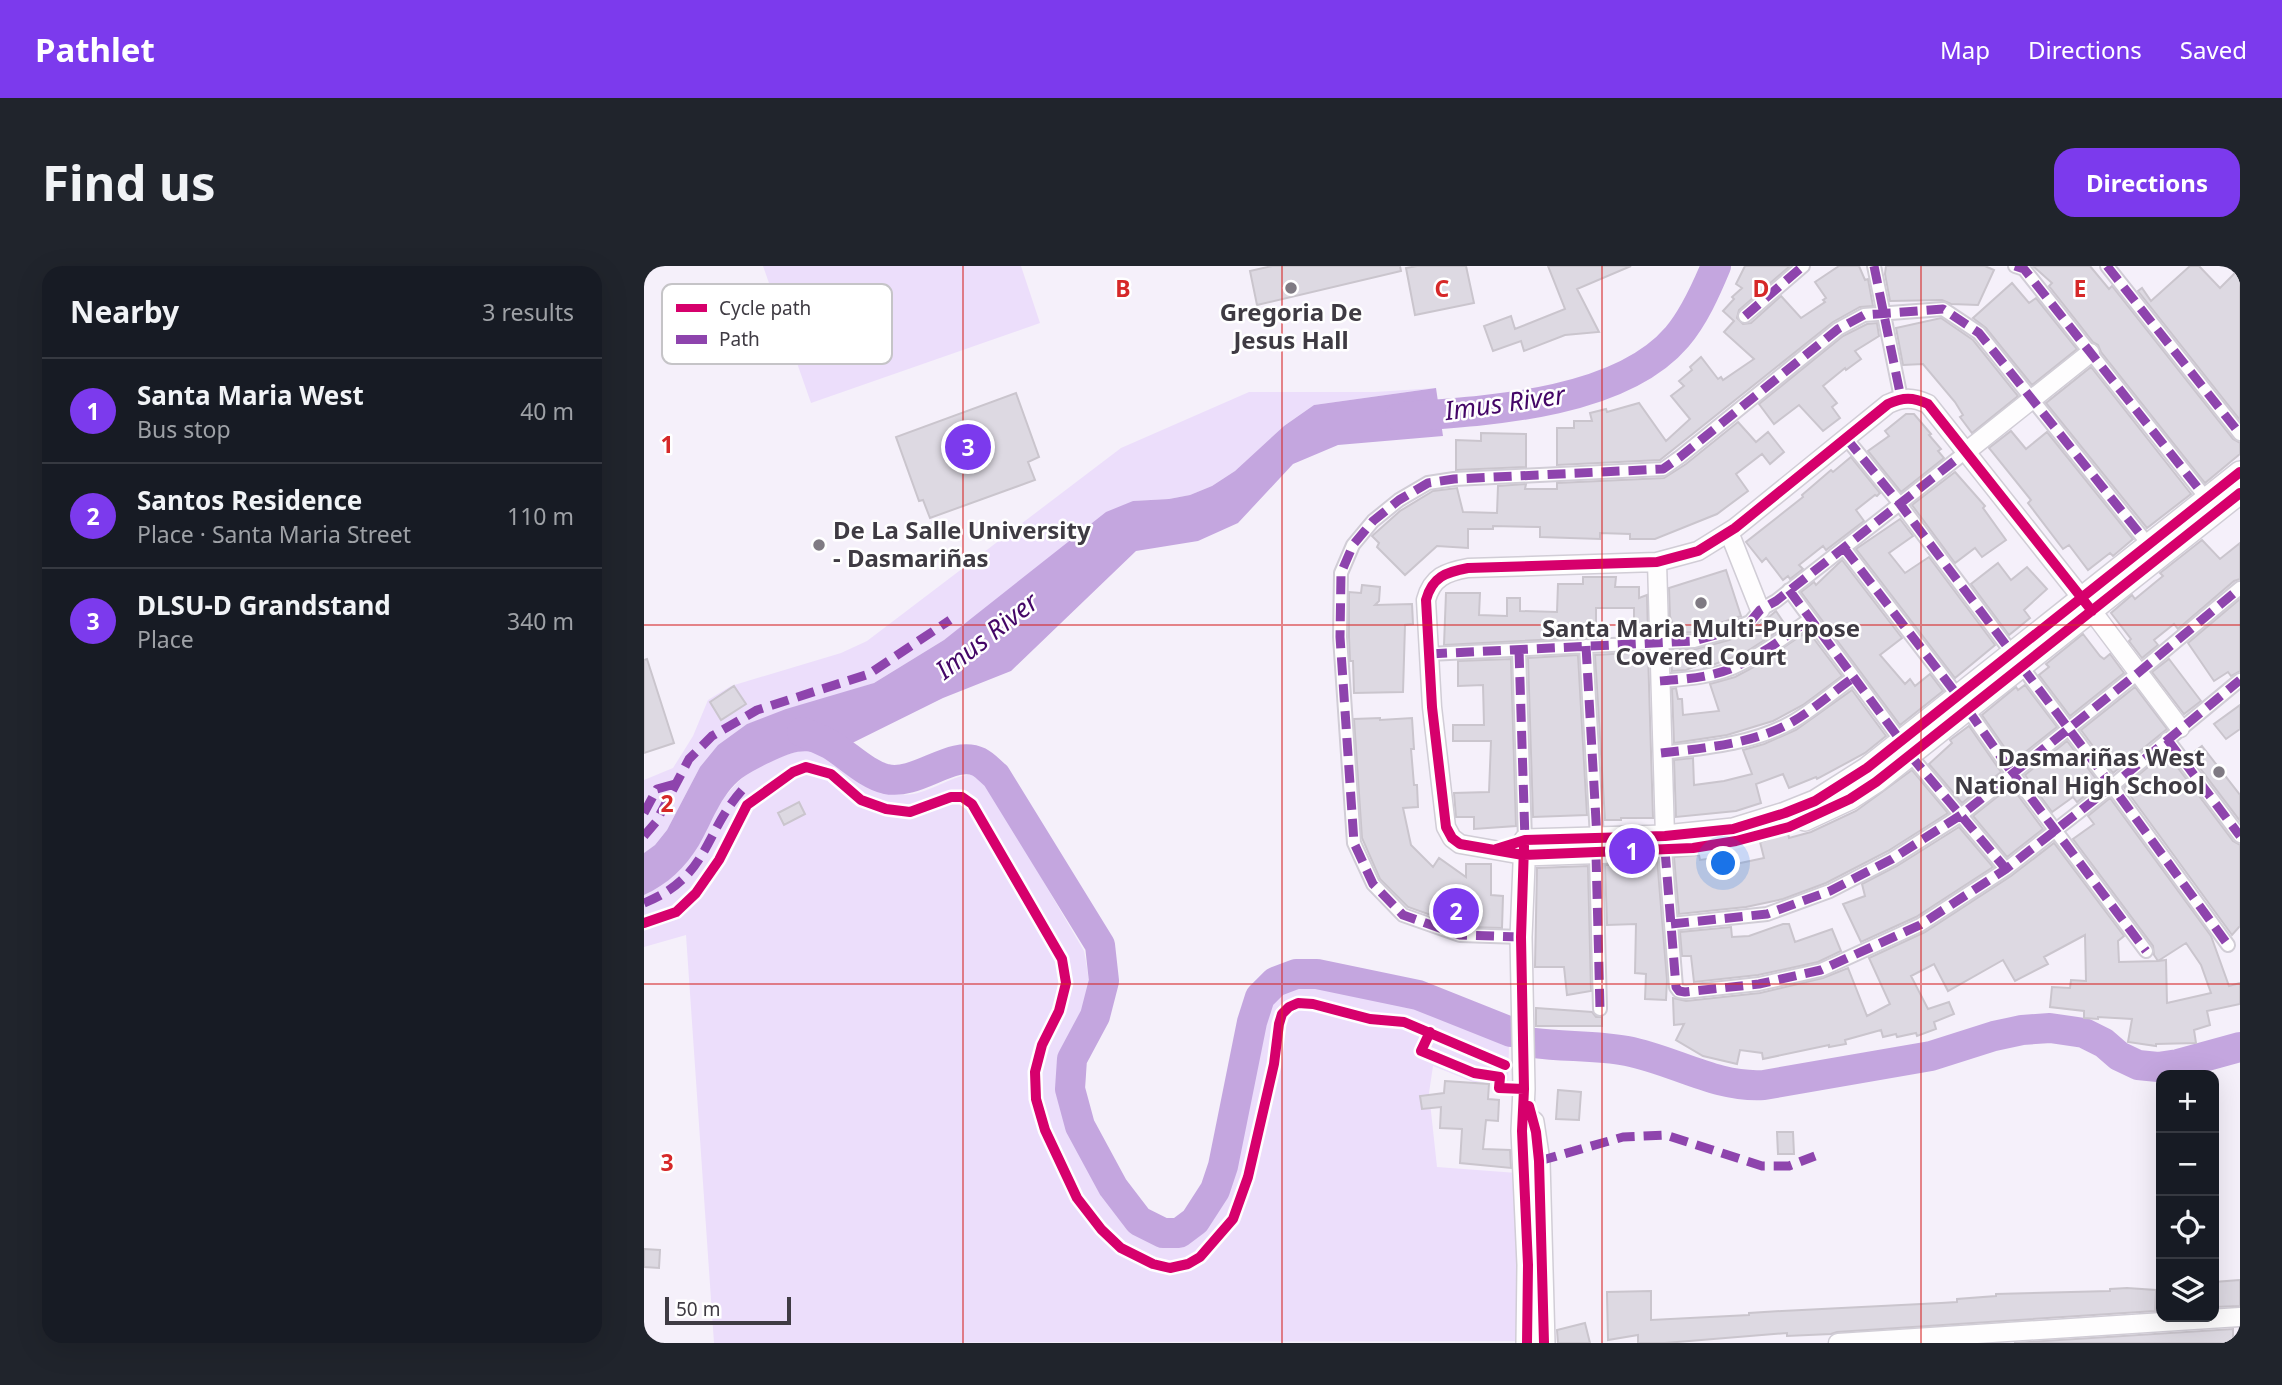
<!DOCTYPE html>
<meta charset="utf-8">
<style>
:root{--surface:#171b24;--page:#20242c;--text:#f1f3f6;--muted:#9ea1a6;--line:#363941;--accent:#7c3aed}
body{margin:0;font-family:"Noto Sans",sans-serif;background:var(--page);color:var(--text)}
.controls{position:absolute;right:21px;bottom:21px;display:grid;overflow:hidden;border-radius:14px;box-shadow:0 7px 28px #0002}
.controls button{width:63px;height:63px;display:grid;place-items:center;padding:0;border:0;border-bottom:2px solid var(--line);background:var(--surface);color:var(--text);font:35px sans-serif}
.scale{position:absolute;left:21px;bottom:18px;width:126px;box-sizing:border-box;padding-left:7px;border:4px solid #3f3b43;border-top:0;font-size:19px;line-height:24px;white-space:nowrap;color:#3f3b43;-webkit-text-stroke:5px #fff;paint-order:stroke}
.you{position:absolute;left:1080px;top:598px;width:24px;height:24px;margin:-18px;border:5px solid #fff;border-radius:50%;background:#1a73e8;box-shadow:0 0 0 10px #1a73e833}
.badge{display:grid;place-items:center;width:46px;height:46px;border-radius:50%;background:var(--accent);color:#fff;font-size:23px;font-weight:700}
.pin{position:absolute;translate:-50% -50%;border:4px solid #fff;box-shadow:0 2px 7px #0006}
.list{margin:0;padding:0;list-style:none}
h2{display:flex;justify-content:space-between;align-items:center;height:91px;margin:0;padding:0 28px;font-size:30px}
h2 small{font-size:23px;font-weight:400;color:var(--muted)}
.list li{display:grid;grid-template-columns:46px 1fr auto;gap:21px;align-items:center;box-sizing:border-box;height:105px;padding:0 28px;border-top:2px solid var(--line)}
.list b{display:block;font-size:26px;white-space:nowrap}
.list p{margin:0;font-size:23px;white-space:nowrap;color:var(--muted)}
.list em{font-size:23px;font-style:normal;color:var(--muted)}
.icon{flex:none;width:38px;height:38px;fill:none;stroke:currentColor;stroke-width:2;stroke-linecap:round;stroke-linejoin:round}
.map{position:relative;flex:none;width:1596px;height:1077px;overflow:hidden;border-radius:21px}
header{display:flex;align-items:center;gap:42px;box-sizing:border-box;height:98px;padding:0 35px;background:var(--accent);color:#fff}
header strong{font-size:33px}
nav{display:flex;gap:38px;margin-inline-start:auto;font-size:24px}
.intro{display:flex;align-items:center;justify-content:space-between;box-sizing:border-box;height:168px;padding:0 42px}
h1{margin:0;font-size:49px}
.button{padding:18px 32px;border-radius:21px;background:var(--accent);color:#fff;font-size:24px;font-weight:700}
main{display:flex;gap:42px;padding:0 42px}
aside{flex:1;background:var(--surface);border-radius:21px;box-shadow:0 7px 28px #0002}
.map>svg:first-child{display:block}
.green{fill:#ecdefb}
.water{fill:#c4a6df}
.lines{fill:none;stroke-linecap:round;stroke-linejoin:round}
.river{stroke:#c4a6df;stroke-width:30}
.building{fill:#ddd9e2;stroke:#cac5cd;stroke-width:2;fill-rule:evenodd}
.pedestrian-casing{stroke:#d1cdd6;stroke-width:16}
.minor-casing{stroke:#d1cdd6;stroke-width:21}
.tertiary-casing{stroke:#d1cdd6;stroke-width:24}
.pedestrian{stroke:#fefdfe;stroke-width:12}
.minor{stroke:#fefdfe;stroke-width:18}
.tertiary{stroke:#fefdfe;stroke-width:21}
.quiet{stroke:#8e44ad;stroke-width:9;stroke-dasharray:18 9;stroke-linecap:butt}
.cycleway-casing{stroke:#fff;stroke-width:15}
.cycleway{stroke:#d6006c;stroke-width:10}
.grid{fill:none;stroke:#d62828;stroke-width:2;stroke-opacity:0.55}
.poi-dot{fill:#7f7a83;stroke:#fff;stroke-width:2.5}
.labels{text-anchor:middle;stroke-width:5;stroke-linejoin:round;paint-order:stroke}
.poi-label{font-size:24px;font-weight:bold;fill:#3f3b43;stroke:#fff}
.water-label{font-size:26px;font-style:italic;fill:#440667;stroke:#fff}
.key{fill:#fff;stroke:#c5c4c7;stroke-width:2}
.key-label{font-size:19px;fill:#3f3b43}
.grid-label{font-size:23px;text-anchor:middle;font-weight:bold;fill:#d62828;stroke:#fff;stroke-width:5;stroke-linejoin:round;paint-order:stroke}
</style>
<header>
<strong>Pathlet</strong>
<nav><a>Map</a><a>Directions</a><a>Saved</a></nav>
</header>
<div class="intro"><h1>Find us</h1><a class="button">Directions</a></div>
<main>
<aside>
<h2>Nearby<small>3 results</small></h2>
<ul class="list">
<li><span class="badge">1</span><div><b>Santa Maria West</b><p>Bus stop</p></div><em>40 m</em></li>
<li><span class="badge">2</span><div><b>Santos Residence</b><p>Place · Santa Maria Street</p></div><em>110 m</em></li>
<li><span class="badge">3</span><div><b>DLSU-D Grandstand</b><p>Place</p></div><em>340 m</em></li>
</ul>
</aside>
<div class="map">
<svg width="1596" height="1077" viewBox="0 0 1596 1077">
<rect width="100%" height="100%" fill="#f5f0fa"/>
<!-- green -->
<path class="green" d="M119,0h258l19,57 -229,80z
M792,122l-122,17 -30,21 -49,45 -23,15 -22,9 -21,4 -36,2 -189,139 -70,43 -127,41 -29,21 -18,22 -33,63 -12,15 -11,8v-73l29,-12 20,-32 15,-36 23,-14 110,-33 26,-12 254,-193 128,-56h126z
M164,483c31,12 72,52 105,45 22,-4 39,-19 62,-20l13,12 96,165c4,21 9,43 -1,63 -7,15 -20,30 -23,47 -8,40 32,126 59,155 9,10 18,16 30,22 25,14 34,13 54,-8 35,-37 42,-106 52,-155 5,-22 5,-70 27,-83 3,-3 10,-6 14,-7 15,-3 102,16 120,21 32,10 63,27 93,40l-1,38 -35,-2 -40,-16 -4,27 8,74 80,6 3,161 -4,7 -802,2 -28,-408 -42,12v-52c59,-27 54,-75 95,-114 18,-17 46,-27 69,-32z"/>
<!-- water -->
<path class="water" d="M792,122l7,48 -105,9 -45,19 -55,59 -40,18 -62,10 -125,120 -68,27 -117,58c-22,-8 -30,-5 -51,4 -11,5 -23,11 -33,18 -22,17 -30,45 -43,67 -14,23 -31,39 -55,50v-42l11,-8 12,-15 33,-63 18,-22 29,-21 39,-15 88,-26 70,-43 162,-128 27,-11 36,-2 21,-4 22,-9 23,-15 49,-45 30,-21z"/>
<g class="lines">
<!-- river -->
<path class="river" d="M756,151c84,-6 219,-12 277,-80 17,-20 29,-47 39,-71
M158,466c10,4 20,8 29,13 18,11 35,29 55,34 32,7 66,-30 93,-17 6,3 12,10 17,14l104,169 4,36 -9,35 -23,43 -2,30 10,37 33,61 26,34 24,12h16l16,-12 20,-31 8,-24 29,-144 8,-25 15,-15 21,-8h21l101,21 93,37
M890,777c31,4 63,2 93,8 47,9 88,37 137,34l167,-29 63,-20 28,-6 28,-2 34,5 20,10 15,13 19,9 20,2 20,-3 62,-17"/>
</g>
<!-- building -->
<path class="building" d="M628,0h128l1,5 -144,34 -7,-34z
M773,0h49l8,37 -59,12 -9,-47z
M904,0h83l-54,23 22,43 -34,3 -41,16 -3,-10 -28,10 -9,-25 27,-10 4,13 50,-20z
M1101,0h45l-51,44 -2,8 6,6 8,-1 30,-27 20,22 24,-16 -2,-2 3,-2 -11,-16 24,-16h20l6,14 3,-1 5,27 -13,1 -27,15 -173,138 -103,5v-37h17v-7h18l-2,-8 16,-4 1,3 32,-9 27,38 24,-22 -19,-23 13,-10 -5,-5 13,-11 -2,-3 11,-10 17,22 3,-2 2,3 31,-21 -30,-27 10,-11 -11,-10 11,-12 -2,-2 10,-9 -6,-4z
M1242,0h99l9,4 -16,35 -27,-1 -9,-4 -52,1 -5,-27z
M1389,0h57l19,23 3,-3 121,153 7,4v11l-35,29 -104,-131 -3,-7 -5,-3 -44,-56 3,-3z
M1546,0h9l21,22 20,-20v152l-102,-129 4,-3 9,13z
M1368,17l17,20 7,-5 41,51 -45,36 -46,-57 -13,-10z
M1297,52l32,22 45,56 -46,37 -12,-16 3,-2 -8,-13 -32,-38 -20,1 -7,-37z
M1233,57l2,13 -24,15 6,8 -15,11 -1,-2 -22,18 14,17 -5,4 8,11 -17,13 -24,-26 -25,19 -15,-20 84,-68 24,-12z
M1447,101l100,127 -44,34 -101,-125z
M372,127l23,64 -11,5 7,18 -105,38 -7,-18 -4,1 -23,-64z
M1262,148h8l17,20 -2,1 12,14 -3,2 6,7 -43,34 -33,-41 21,-15 -4,-5z
M1094,156l18,20 12,-10 16,20 -14,12 -8,-10 -26,20 12,17 -31,23 -62,25h-25v-5l-30,-1v6l-60,-2v-10l-47,-1v3h-25v19l-31,-2 -32,29 -28,-28 2,-4 -7,-7 28,-25 33,-20 24,-3 6,24 34,1 1,-27 28,-2 -1,5h32v-6l107,-5 22,-14z
M1367,165l15,18 21,-17 86,107 -20,17 -3,-3 -22,17 -19,-25 -6,4 -35,-46 3,-3 -42,-52z
M837,167l45,1v33l-70,3v-30l25,1z
M1207,191l29,36 -3,3 -2,-1 -19,15 8,11 -38,29 -3,-4 -24,19 4,4 -13,10 -2,-3 -5,4 -17,-22 -4,4 -16,-20 57,-45 -1,-2 29,-25 2,2z
M1311,206l30,34 -2,2 23,32 -24,17 -7,-9 -20,15 -43,-58z
M1256,253l13,17 -24,17 16,20 24,-16 66,88 -40,33 -99,-129z
M1558,274l18,19 20,-16v36l-6,2 -56,48 -4,-5 -20,16 4,5 -16,13 -13,-17 2,-2 -20,-26 21,-18 3,4 28,-23 -3,-3z
M1198,294l60,78 -22,17 25,29 5,-5 5,7 15,-12 13,17 -43,34 -99,-133 13,-10 2,3z
M1354,297l13,17 16,-13 20,22 -23,21 6,8 -21,17 -38,-51z
M1082,304l15,46 -48,16 -18,1 -5,-17 -1,-28z
M939,311h33l-1,10h24v11l8,-3 1,40h-14v-27h-38v29l-152,8 2,-52h34l-1,22 28,1v-18h13v13l37,1 1,-28h25z
M718,319l18,2 -1,14 -4,4 37,-1 1,20 -8,1 -2,67 -49,1 -1,-32h-3l-1,-24v-45l12,1z
M1596,333v72l-9,5 -3,-4 -14,9 -26,-38z
M1132,345l10,15 -40,26 -36,14 -6,1 -1,-4 -17,7 -14,1 -1,-16 9,-5 16,-1 33,-9 25,-10z
M1164,365l34,45 -39,29 -30,16 -46,14 -53,8 -2,-54 4,-1 2,11h4l1,16 36,-4 -9,-27 25,-7 19,-10z
M1439,368l17,22 4,3 6,-5 14,19 -54,43 -31,-41 10,-8 -3,-3z
M1004,386l5,166h-32v2h-16l-10,-165z
M934,389l9,160 -54,2 -5,-159z
M3,393l27,84 -30,10v-93z
M867,393l5,167 -42,3v-12h-18l-2,-24 35,-1 2,-51h-38v-16h31l-1,-40 -25,1v-25z
M1525,393l32,42 -17,13 -32,-42z
M1381,419l32,42 -43,34 -32,-46 34,-28 2,3z
M90,420l12,18 -25,16 -11,-18z
M1491,421l32,42 -54,44 -32,-43z
M1208,424l34,46 -21,17 -48,26 -1,-2 -27,11 -6,-14 -27,10 5,19 -25,8 -60,6 -2,-57 19,-2 1,27 30,-4 28,-7 -9,-24 21,-6 32,-14z
M1596,439v24l-14,10 -12,-15z
M736,452v2l32,-2 2,31h-3l3,36h3l1,22 -15,1 8,37 22,22 6,-9 27,19v-13h25v31l12,1 -1,32 -33,-1v-6l-27,-2 -34,-12 -28,-28 -18,-41 -8,-119z
M1325,460l32,46 -39,31 -33,-39 23,-21 -2,-3z
M1423,475l33,43 -23,18 -4,-5 -21,15 -27,-37z
M1558,480l38,49v26l-50,-66z
M1522,486l67,89 7,4v81l-8,9 -108,-148z
M1268,504l36,43 -60,38 -62,32 -43,16 -37,8 -67,7 -5,-57 25,-2 1,5 29,-4 2,9 33,-7 -4,-16 28,-9 1,5 22,-6 45,-21z
M1367,520l32,43 -36,28 -34,-41z
M1466,532l101,138 18,50 11,-3v21l-33,7 3,14 -16,5 2,13 -40,1v2l-28,-4 4,-23 -34,-2v2l-14,-1v-7l-34,-4 2,-20 18,1 1,-8 15,1 -1,-46 -41,22 4,7 -33,17 -12,-21 -55,31 -14,-27 -23,12 17,33 21,-7 5,12 -20,8 2,7 -19,7 -1,-3 -19,4 -1,-3 -13,3 -2,-7 -36,10 1,4 -17,3v-2l-66,14 -1,-6 -22,-3 -3,14 -34,-8 -27,-16 8,-16 -10,1 -1,-27 13,3 74,-8 63,-15 25,-10 19,48 23,-12 -21,-46 56,-26 86,-56 43,-33 70,93 -6,5 1,21 39,-1 -4,-6 -1,-9 -80,-107 21,-15 -6,-8zM1542,677l15,22 10,28 -44,10 -1,-43 -8,1z
M155,536l6,12 -21,11 -6,-12z
M1315,561l34,40 -77,50 -55,25 -18,-38 22,-8 -3,-12 35,-18z
M1011,592h2l10,122 -1,20 -21,-1 1,-25 -11,-1 1,-49 -29,1 -2,-60 39,-1 10,-3z
M944,600l3,125 -24,4 -3,-28h-29l2,-99z
M1139,658h6l6,18 37,-13 9,22 -23,11 -60,13 -64,7 -3,-26h-9l-2,-24 51,-5 1,10 17,-1z
M892,742l56,4 4,5h6v9h-66z
M801,815l44,3 -1,15 11,1 -1,21 -12,-1 -3,29 27,1 1,18 -51,-5 2,-34 -22,-1 1,-21 -19,2 -2,-13 24,-3z
M914,824l23,2 -2,28 -23,-1z
M1133,866h16l1,22h-16z
M0,983l16,1 -1,18 -15,-1z
M1596,1014v26l-26,1v-25z
M1483,1022l29,2 -1,21 -318,21 -6,2 -44,2v-3l-122,10h-27v-8l-30,5 -1,-48 44,-1v29l98,-5v-2l33,-2 159,-8 16,-1v-3l39,-3v-2l114,-3v-2z
M941,1057l5,20h-32l-1,-13z
M1589,1063v14h-219z"/>
<g class="lines">
<!-- pedestrian casing -->
<g class="pedestrian-casing">
<path id="pedestrian" d="M1230,0l27,132
M1371,0l9,3 182,229
M1463,0l133,168
M1101,50l58,-50
M1202,172l54,66 112,149
M1200,282l114,148
M1145,324l112,151
M942,380l11,192
M875,384l6,190
M785,388l265,-13 32,-9 24,-10 10,-12 16,-9 191,-150
M1378,401l90,119 116,159
M1016,415c27,-2 57,-4 81,-17 24,-12 47,-29 69,-45
M1324,444l45,64 133,177
M1523,473l73,97
M1017,487c44,-5 92,-9 131,-31 21,-12 41,-30 61,-44
M1266,489l96,114
M1021,584l11,137 3,4 6,1 74,-8 62,-14 99,-45 86,-56 106,-83 128,-106
M952,588l4,155
M1027,658l96,-10 63,-23 62,-32 69,-44 177,-142 102,-85
M877,671l-61,-2 -57,-20 -30,-31 -19,-41 -14,-206 1,-64 12,-28 20,-24 26,-21 29,-17 26,-4 209,-10 17,-12 158,-128 26,-14 79,-6 36,24 169,211"/>
</g>
<!-- minor casing -->
<g class="minor-casing">
<path id="minor" d="M1323,185l123,-98
M1085,266l31,78
M1013,296l8,274
M879,589l-63,-11 -8,-6 -6,-11 -14,-120 -6,-107c6,-23 20,-28 42,-32l189,-6 41,-11 37,-23 153,-124c15,-7 25,-7 40,0l164,207 88,117
M1194,1077l402,-26"/>
</g>
<!-- tertiary casing -->
<g class="tertiary-casing">
<path id="tertiary" d="M1161,554l45,-21 26,-17 364,-289
M879,589l121,-4
M889,856l6,39 5,182
M883,1077l1,-78 -6,-134 2,-42 -3,-152 4,-97 140,-4 68,-7 52,-16 30,-12 52,-33 373,-296"/>
</g>
<!-- pedestrian -->
<use href="#pedestrian" class="pedestrian"/>
<!-- minor -->
<use href="#minor" class="minor"/>
<!-- tertiary -->
<use href="#tertiary" class="tertiary"/>
<!-- quiet -->
<path class="quiet" d="M1230,0l27,132
M1371,0l9,3 182,229
M1463,0l133,168
M1101,50l58,-50
M1202,172l54,66 112,149
M1200,282l114,148
M1145,324l112,151
M942,380l11,192
M875,384l6,190
M785,388l265,-13 32,-9 24,-10 10,-12 16,-9 191,-150
M1378,401l90,119 116,159
M1016,415c27,-2 57,-4 81,-17 24,-12 47,-29 69,-45
M1324,444l45,64 133,177
M1523,473l73,97
M1017,487c44,-5 92,-9 131,-31 21,-12 41,-30 61,-44
M1266,489l96,114
M0,547l13,-24 18,-5
M0,570l12,-14 33,-63 23,-23 45,-26 112,-36 81,-54
M1021,584l11,137 3,4 6,1 74,-8 62,-14 99,-45 86,-56 106,-83 128,-106
M952,588l4,155
M0,637c67,-27 59,-72 101,-116
M1027,658l96,-10 63,-23 62,-32 69,-44 177,-142 102,-85
M877,671l-61,-2 -57,-20 -30,-31 -19,-41 -14,-206 1,-64 12,-28 20,-24 26,-21 29,-17 26,-4 209,-10 17,-12 158,-128 26,-14 79,-6 36,24 169,211
M895,895l84,-24 43,-2 96,31h27l26,-10"/>
<!-- cycleway casing -->
<g class="cycleway-casing">
<path id="cycleway" d="M1448,345l-164,-207c-15,-7 -25,-7 -40,0l-153,124 -37,23 -41,11 -189,6c-22,4 -36,9 -42,32l6,107 14,120 6,11 8,6 63,11 170,-7 43,-7 53,-14 61,-28 26,-17 364,-289
M880,580l-3,91 3,152 -2,42 6,134 -1,78
M852,583l29,-9 140,-4 68,-7 52,-16 30,-12 52,-33 373,-296
M0,657l32,-11 20,-19 23,-33 28,-55 46,-33 13,-5 25,7 30,26 25,9 24,3 41,-15h11l10,7 90,155 4,24 -7,28 -17,34 -7,27 1,27 9,31 32,68 24,31 20,19 32,16 17,4 18,-4 12,-7 33,-38 15,-42 26,-113 5,-40 3,-10 7,-7 9,-4 15,1 57,15 34,3 101,43
M786,766l-9,19 53,22 26,4 -1,11 25,1
M885,840l7,26 3,29 5,182"/>
</g>
<!-- cycleway -->
<use href="#cycleway" class="cycleway"/>
</g>
<!-- grid -->
<path class="grid" d="M319,0v1077M638,0v1077M958,0v1077M1277,0v1077M0,359h1596M0,718h1596"/>
<!-- markers -->
<g class="poi-dot">
<circle cx="647" cy="22" r="7"/>
<circle cx="175" cy="279" r="7"/>
<circle cx="1057" cy="337" r="7"/>
<circle cx="1575" cy="506" r="7"/>
</g>
<g class="labels">
<!-- poi labels -->
<g class="poi-label">
<text x="647" y="55">Gregoria De<tspan x="647" dy="28">Jesus Hall</tspan></text>
<text x="189" y="273" text-anchor="start">De La Salle University<tspan x="189" dy="28">- Dasmariñas</tspan></text>
<text x="1057" y="371">Santa Maria Multi-Purpose<tspan x="1057" dy="28">Covered Court</tspan></text>
<text x="1561" y="500" text-anchor="end">Dasmariñas West<tspan x="1561" dy="28">National High School</tspan></text>
</g>
<!-- water labels -->
<g class="water-label">
<text transform="translate(861 137) rotate(-8)" y="9">Imus River</text>
<text transform="translate(343 370) rotate(-38)" y="9">Imus River</text>
</g>
</g>
<!-- legend -->
<rect x="18" y="18" width="230" height="80" rx="10" class="key"/>
<rect x="32" y="38" width="31" height="8" fill="#d6006c"/>
<rect x="32" y="69" width="31" height="9" fill="#8e44ad"/>
<g class="key-label">
<text x="75" y="49">Cycle path</text>
<text x="75" y="80">Path</text>
</g>
<g class="grid-label">
<text x="479" y="31">B</text>
<text x="798" y="31">C</text>
<text x="1117" y="31">D</text>
<text x="1436" y="31">E</text>
<text x="23" y="187">1</text>
<text x="23" y="546">2</text>
<text x="23" y="905">3</text>
</g>
</svg>
<div class="controls">
<button>+</button>
<button>−</button>
<button><svg class="icon" aria-label="locate" viewBox="0 0 24 24"><circle cx="12" cy="12" r="6"/><path d="M12 2v4M12 18v4M2 12h4M18 12h4"/></svg></button>
<button><svg class="icon" aria-label="layers" viewBox="0 0 24 24"><path d="M12 4l9 5-9 5-9-5zM3 14l9 5 9-5"/></svg></button>
</div>
<div class="scale">50 m</div>
<div class="you"></div>
<div class="pin badge" style="left:988px;top:585px">1</div>
<div class="pin badge" style="left:812px;top:645px">2</div>
<div class="pin badge" style="left:324px;top:181px">3</div>
</div>
</main>
